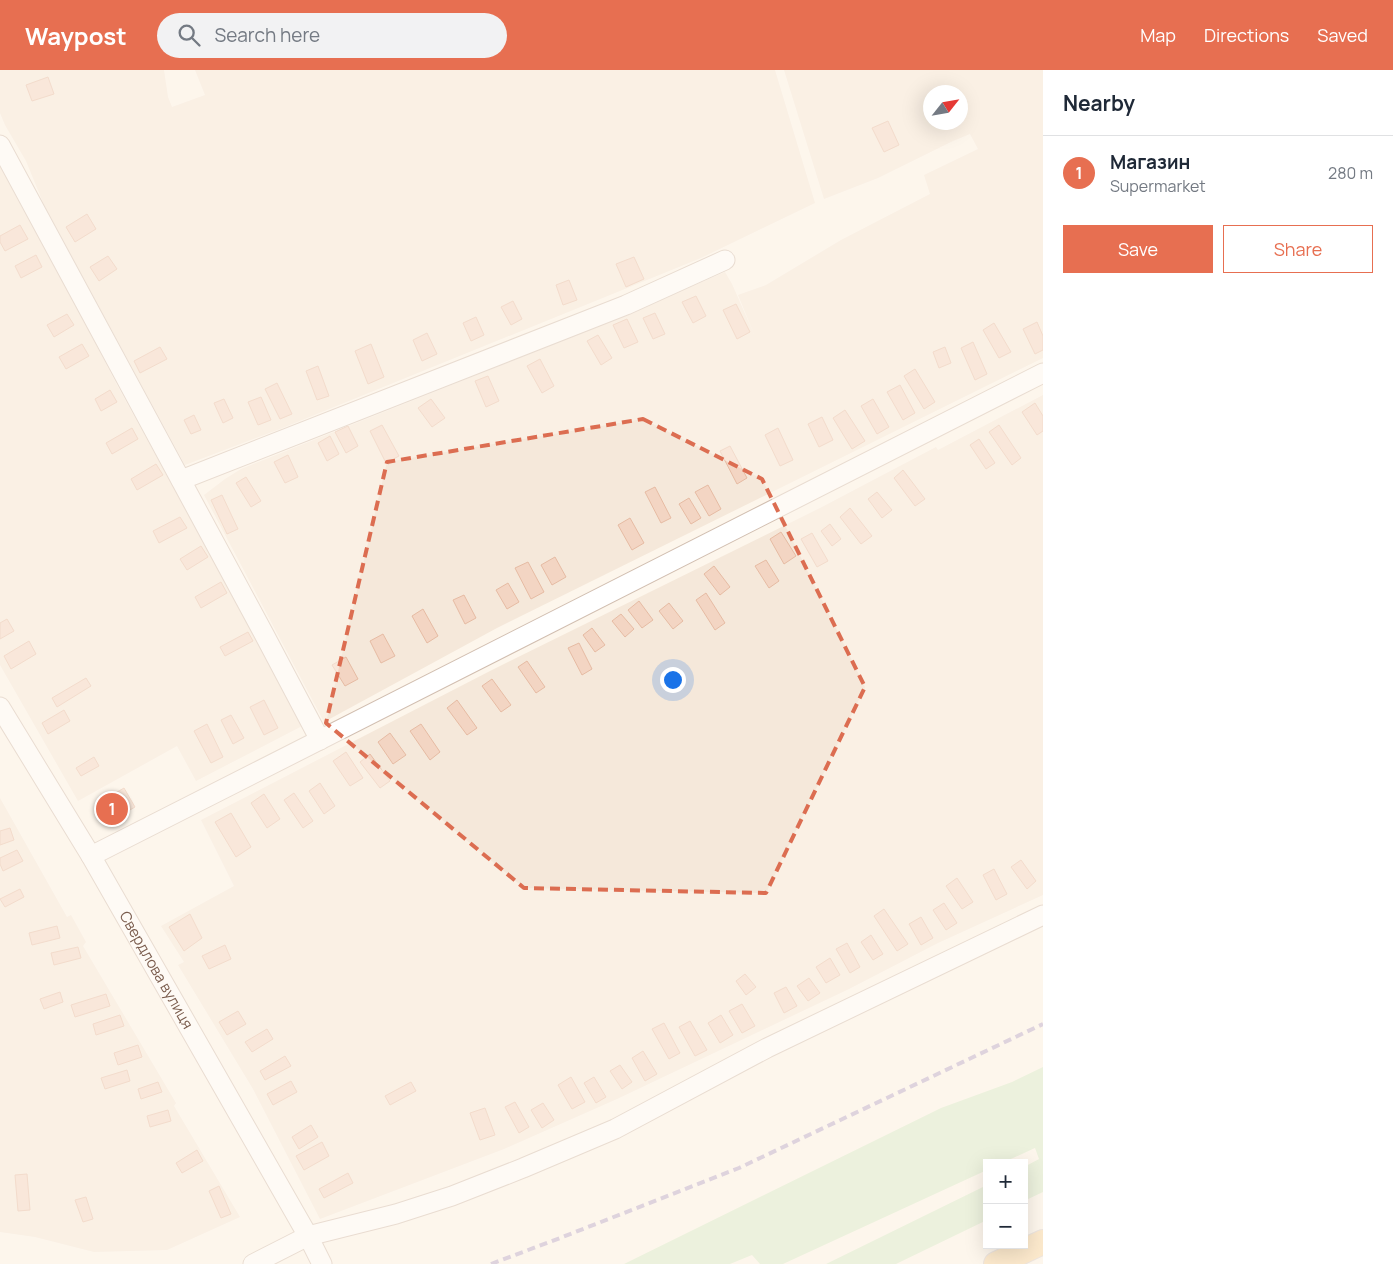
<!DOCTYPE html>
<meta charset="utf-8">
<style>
:root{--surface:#fff;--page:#f2f2f3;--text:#1f2937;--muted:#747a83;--line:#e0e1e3;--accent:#e76f51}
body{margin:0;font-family:Manrope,sans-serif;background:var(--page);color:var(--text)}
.controls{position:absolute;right:15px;bottom:15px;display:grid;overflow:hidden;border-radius:0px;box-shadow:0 5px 20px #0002}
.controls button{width:45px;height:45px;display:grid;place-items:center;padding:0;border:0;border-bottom:1px solid var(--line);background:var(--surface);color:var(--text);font:25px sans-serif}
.compass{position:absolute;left:923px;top:15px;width:45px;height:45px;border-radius:50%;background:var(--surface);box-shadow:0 5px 20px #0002;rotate:59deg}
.you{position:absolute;left:672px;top:609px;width:18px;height:18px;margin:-12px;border:4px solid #fff;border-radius:50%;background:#1a73e8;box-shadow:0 0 0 8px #1a73e833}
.badge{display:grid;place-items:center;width:32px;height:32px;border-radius:50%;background:var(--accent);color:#fff;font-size:16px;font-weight:700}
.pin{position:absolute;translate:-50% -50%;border:2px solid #fff;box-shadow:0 1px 5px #0006}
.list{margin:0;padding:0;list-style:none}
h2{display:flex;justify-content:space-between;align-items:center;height:65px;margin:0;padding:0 20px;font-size:21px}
h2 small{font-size:16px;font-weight:400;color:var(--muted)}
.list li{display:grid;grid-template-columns:32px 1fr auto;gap:15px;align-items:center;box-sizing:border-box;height:75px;padding:0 20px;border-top:1px solid var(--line)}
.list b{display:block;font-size:19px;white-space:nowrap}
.list p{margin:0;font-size:16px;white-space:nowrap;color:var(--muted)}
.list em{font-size:16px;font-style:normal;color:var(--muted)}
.actions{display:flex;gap:10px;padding:15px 20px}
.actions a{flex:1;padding:11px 0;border:1px solid var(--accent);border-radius:0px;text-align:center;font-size:18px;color:var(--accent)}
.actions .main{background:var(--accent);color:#fff}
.icon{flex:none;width:28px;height:28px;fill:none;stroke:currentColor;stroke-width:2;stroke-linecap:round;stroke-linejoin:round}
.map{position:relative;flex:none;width:1043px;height:1194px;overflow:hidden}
header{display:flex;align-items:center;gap:30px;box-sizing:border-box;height:70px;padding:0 25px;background:var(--accent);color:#fff}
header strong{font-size:24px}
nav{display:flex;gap:28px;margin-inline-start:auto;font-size:18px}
.search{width:350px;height:45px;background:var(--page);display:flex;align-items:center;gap:12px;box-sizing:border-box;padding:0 18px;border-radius:28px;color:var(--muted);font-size:19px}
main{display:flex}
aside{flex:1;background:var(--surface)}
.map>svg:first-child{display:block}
.residential{fill:#f5e8da;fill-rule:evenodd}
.green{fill:#d8ecc9}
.building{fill:#f3d5c3;stroke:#e6bba3}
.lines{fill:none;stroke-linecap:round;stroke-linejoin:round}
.minor-casing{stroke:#d1beb0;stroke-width:21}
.major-casing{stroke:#dad1cd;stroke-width:26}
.minor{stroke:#fff;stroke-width:19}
.major{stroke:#fbd9a5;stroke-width:24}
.rail{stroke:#b9a8c9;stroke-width:4;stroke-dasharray:8 5;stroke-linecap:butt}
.marked{fill:none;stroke:#dc6d51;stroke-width:4;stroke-dasharray:10 6;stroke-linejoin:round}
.labels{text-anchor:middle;stroke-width:4;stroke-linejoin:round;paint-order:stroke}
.street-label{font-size:15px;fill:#7a5c4d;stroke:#fffaf3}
</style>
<header>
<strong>Waypost</strong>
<div class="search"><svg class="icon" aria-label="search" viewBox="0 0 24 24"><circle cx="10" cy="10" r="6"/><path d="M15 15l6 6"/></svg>Search here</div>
<nav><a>Map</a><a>Directions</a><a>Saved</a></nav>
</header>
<main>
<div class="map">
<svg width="1043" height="1194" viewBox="0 0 1043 1194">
<rect width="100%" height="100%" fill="#fdf6ec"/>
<!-- residential -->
<path class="residential" d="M0,0h164l4,27 4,10 33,-12 -10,-25h580l40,133 -114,55 -421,171 -95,36 -117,-215 -24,-45 -18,-44 -21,-36 -5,-12z
M784,0h259v288l-546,270 -173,94 -120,-227 21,-16 16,-10 356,-142 128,-55 7,12 22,50 -16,-39 28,-10 75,-45 89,-46 -6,-19 54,-26 -8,-15 -17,7 -75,37 -54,21zM931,22h30v30h-30z
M0,89l117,226 187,340 -108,56 -19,-35 -99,55 -78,-136z
M1043,325v500l-105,48 -89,46 -232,110 -113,50 -184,70 -67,-130 -75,-124 6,-3 -23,-36 73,-40 -33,-66 289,-149 330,-163 116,-61 2,3z
M0,728l67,119 4,-2 15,27 -3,4 93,157 -2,3 66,111 -73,33 -73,2 -59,-15 -35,-5z"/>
<!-- green -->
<path class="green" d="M1043,997v125l-19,9v-34l15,-8 -4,-11 -33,15h-15v7l-204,94h-23l-8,-9 -22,9h-106l317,-156 71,-26z
M987,1115v35l-91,44h-70z"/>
<!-- building -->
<path class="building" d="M48,7l6,17 -22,7 -6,-16z
M888,51l11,24 -15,7 -12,-24z
M87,144l9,15 -21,13 -9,-15z
M20,155l8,14 -23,12 -5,-9v-6z
M36,185l6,12 -21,11 -6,-12z
M108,186l9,13 -18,12 -9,-14z
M634,187l10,22 -18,8 -10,-23z
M569,210l8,20 -14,5 -7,-20z
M696,226l10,20 -13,7 -11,-21z
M513,231l9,18 -11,6 -10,-18z
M736,234l14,28 -13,7 -14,-29z
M655,243l10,21 -12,5 -10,-21z
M67,244l7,11 -20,12 -7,-12z
M476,247l8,18 -13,6 -8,-18z
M627,249l11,23 -14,6 -11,-23z
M1037,252l6,14v14l-8,4 -12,-25z
M994,253l17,29 -12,6 -16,-28z
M427,263l10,21 -15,7 -9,-21z
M598,265l14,23 -11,7 -14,-24z
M973,272l14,32 -12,6 -14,-32z
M82,274l7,12 -23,13 -7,-12z
M371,274l13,33 -16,7 -13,-33z
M160,277l7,12 -27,14 -6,-12z
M945,277l6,16 -12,5 -6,-16z
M540,289l14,27 -12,7 -15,-27z
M318,296l11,30 -12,4 -11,-29z
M915,299l20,33 -11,7 -20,-33z
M488,306l11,25 -13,6 -11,-26z
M277,313l15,31 -12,5 -15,-30z
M900,315l15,28 -12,7 -16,-28z
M110,320l7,12 -16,9 -6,-12z
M261,327l10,23 -13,5 -10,-23z
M224,329l9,19 -10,5 -9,-20z
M431,329l14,19 -13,9 -14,-19z
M873,329l16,28 -12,7 -16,-28z
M1035,333l8,13v15l-6,4 -15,-23z
M845,340l20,31 -13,8 -19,-31z
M194,345l7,15 -10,4 -7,-14z
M822,347l11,23 -14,7 -11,-23z
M382,355l17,31 -13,7 -16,-32z
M999,355l22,33 -9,7 -23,-33z
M348,356l10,20 -12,7 -11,-21z
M132,358l6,11 -26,15 -6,-11z
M778,358l15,32 -13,6 -15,-31z
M330,366l9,18 -12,7 -9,-18z
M979,369l16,24 -9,6 -16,-24z
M730,376l17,32 -10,6 -17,-33z
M288,385l10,22 -13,6 -11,-21z
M156,394l7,11 -26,15 -6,-11z
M903,400l22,29 -10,7 -21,-28z
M246,407l15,24 -10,6 -15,-24z
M708,415l13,24 -12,7 -14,-24z
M655,417l16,31 -10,5 -16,-31z
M877,422l15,18 -10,8 -14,-19z
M222,425l16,34 -11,5 -16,-34z
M689,428l12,20 -10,6 -12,-20z
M850,438l22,28 -11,8 -21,-27z
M180,447l7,11 -28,15 -6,-12z
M630,448l14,25 -12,7 -14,-25z
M830,454l11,15 -9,7 -11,-15z
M781,462l15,24 -12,8 -14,-25z
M812,463l16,28 -11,6 -16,-28z
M201,476l7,11 -21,13 -7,-11z
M555,487l11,20 -14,8 -11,-20z
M766,490l13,21 -10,7 -14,-22z
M528,492l16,30 -13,7 -16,-31z
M714,496l16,21 -10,8 -16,-21z
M221,512l6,11 -26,15 -6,-11z
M508,513l11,19 -12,7 -11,-19z
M706,523l19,30 -10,7 -19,-30z
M464,525l12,23 -11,6 -12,-24z
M639,531l14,19 -11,8 -14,-18z
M669,533l14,18 -10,8 -14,-18z
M423,539l15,27 -11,7 -15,-27z
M621,544l13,15 -9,8 -13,-16z
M7,549l7,12 -14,8v-16z
M592,558l13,17 -10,7 -12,-17z
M248,562l5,9 -28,15 -5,-9z
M383,564l12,22 -14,7 -11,-22z
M29,571l7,13 -25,15 -7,-13z
M579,573l13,26 -10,6 -14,-27z
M346,587l12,22 -13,7 -13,-21z
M527,591l18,26 -9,6 -18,-26z
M86,608l5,8 -34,21 -5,-9z
M492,609l19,26 -10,7 -19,-26z
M264,630l14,28 -14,7 -14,-28z
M457,630l20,28 -10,7 -20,-27z
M64,640l6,11 -22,13 -6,-11z
M231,645l13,23 -11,6 -12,-24z
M207,654l16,33 -12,6 -17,-32z
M421,654l19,28 -10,8 -20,-29z
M390,663l16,22 -13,9 -15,-22z
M346,682l17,26 -13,8 -17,-25z
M370,684l20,27 -10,7 -20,-26z
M94,687l5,9 -18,10 -5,-8z
M320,713l15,23 -11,8 -15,-23z
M124,718l11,19 -29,17 -11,-19z
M294,723l19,28 -10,7 -19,-28z
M264,724l16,25 -13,9 -16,-25z
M231,743l20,34 -15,10 -21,-35z
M10,758l4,12 -14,5v-14z
M17,780l6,11 -20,10 -3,-7v-6z
M1021,790l15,21 -9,8 -16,-22z
M994,799l13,25 -11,6 -13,-25z
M957,808l16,24 -11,7 -16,-23z
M20,819l4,8 -19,10 -5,-8z
M944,833l13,20 -11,7 -13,-20z
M884,839l24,35 -11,7 -23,-35z
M190,844l12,24 -18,13 -15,-24z
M921,847l12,21 -12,7 -12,-21z
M57,856l3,12 -28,7 -3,-12z
M871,865l12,19 -10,6 -12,-18z
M847,873l13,24 -10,6 -14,-24z
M225,875l6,14 -22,10 -7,-13z
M78,877l3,11 -27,7 -3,-12z
M830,888l10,17 -14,8 -10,-16z
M745,904l11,13 -10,8 -10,-14z
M809,908l11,15 -12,8 -11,-15z
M786,917l11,19 -13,7 -10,-20z
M60,922l3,10 -19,7 -4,-10z
M106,924l4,12 -35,11 -4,-12z
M742,934l13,22 -13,7 -13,-22z
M238,941l8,13 -19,11 -8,-13z
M120,945l4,11 -28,9 -3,-11z
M721,945l12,20 -13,8 -12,-20z
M690,951l17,29 -12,6 -16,-29z
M664,953l16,30 -11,6 -17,-30z
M267,959l6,10 -21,13 -7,-10z
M138,975l4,12 -24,8 -4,-12z
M643,981l14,23 -12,7 -13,-23z
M285,986l6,10 -26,14 -5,-9z
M620,995l12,17 -10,7 -12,-18z
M127,1000l3,11 -25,8 -4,-11z
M571,1007l14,25 -13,7 -14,-24z
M594,1007l12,20 -10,6 -12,-20z
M291,1011l6,11 -24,13 -6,-11z
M158,1012l4,10 -21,7 -3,-10z
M411,1012l5,9 -26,14 -5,-9z
M515,1032l14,25 -10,6 -14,-26z
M543,1033l11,17 -12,8 -11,-18z
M485,1038l10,27 -15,5 -10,-27z
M168,1040l3,11 -21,6 -3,-11z
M311,1055l7,12 -19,12 -7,-12z
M322,1072l7,14 -25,14 -8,-14z
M197,1080l6,11 -21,12 -6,-10z
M348,1103l5,10 -29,15 -5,-9z
M27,1104l3,36 -12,1 -3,-36z
M219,1116l12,28 -10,4 -12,-27z
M86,1127l7,22 -10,3 -8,-22z"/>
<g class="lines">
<!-- minor casing -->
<g class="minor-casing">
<g id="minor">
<path d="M0,75l265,491 55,104"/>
<path d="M181,410l445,-175 99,-45"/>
<path id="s1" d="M0,637l91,149 217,380 14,28"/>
<path d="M91,786l952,-483"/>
<path d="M253,1194l55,-28 88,-22 56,-18 71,-28 92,-39 152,-81 276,-133"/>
</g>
</g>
<!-- major casing -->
<g class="major-casing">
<path id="major" d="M996,1194l47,-22"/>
</g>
<!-- minor -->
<use href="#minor" class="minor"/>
<!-- major -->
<use href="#major" class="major"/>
<!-- rail -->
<path class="rail" d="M491,1194l69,-26 179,-70 304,-144"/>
</g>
<!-- marked area -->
<path d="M0 0H1043V1194H0ZM643,349l119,60 103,208 -99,206 -242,-5 -198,-165 61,-261z" fill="#fdf6ec" fill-opacity=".55" fill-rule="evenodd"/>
<path class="marked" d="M643,349l119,60 103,208 -99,206 -242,-5 -198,-165 61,-261z"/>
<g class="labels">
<!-- street labels -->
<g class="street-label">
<text dy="5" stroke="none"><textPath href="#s1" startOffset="306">Свердлова вулиця</textPath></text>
</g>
</g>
</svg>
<div class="controls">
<button>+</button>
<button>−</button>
</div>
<svg class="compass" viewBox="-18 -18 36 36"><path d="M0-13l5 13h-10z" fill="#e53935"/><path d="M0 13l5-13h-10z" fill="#747a83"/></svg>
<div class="you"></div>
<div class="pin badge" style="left:112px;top:739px">1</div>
</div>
<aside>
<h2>Nearby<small></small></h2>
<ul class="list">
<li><span class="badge">1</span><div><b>Mагазин</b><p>Supermarket</p></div><em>280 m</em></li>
</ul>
<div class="actions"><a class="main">Save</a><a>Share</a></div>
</aside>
</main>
